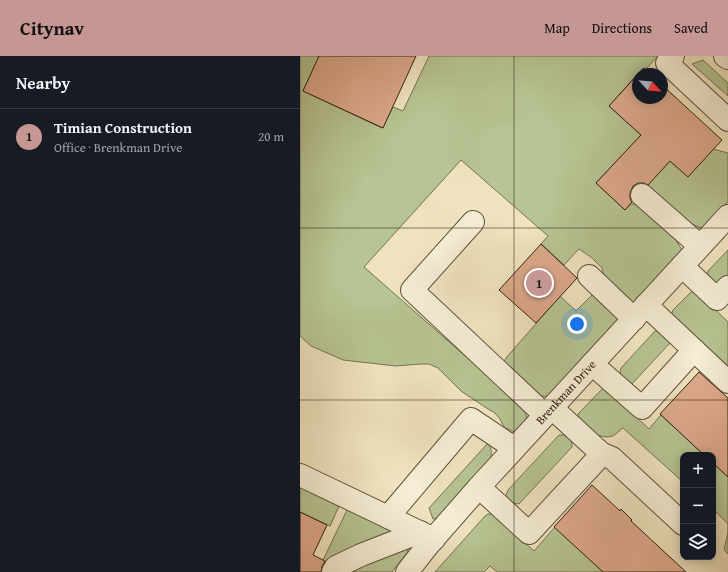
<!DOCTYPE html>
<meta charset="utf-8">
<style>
:root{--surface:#171b24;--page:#20242c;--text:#f1f3f6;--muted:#9ea1a6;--line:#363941;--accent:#c59692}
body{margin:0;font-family:"Gentium Book Plus",serif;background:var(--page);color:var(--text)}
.controls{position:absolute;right:12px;bottom:12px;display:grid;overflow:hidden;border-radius:8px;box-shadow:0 2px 10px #0003}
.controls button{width:36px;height:36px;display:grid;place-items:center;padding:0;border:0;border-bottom:1px solid var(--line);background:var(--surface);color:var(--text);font:20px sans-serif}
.compass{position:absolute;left:332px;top:12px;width:36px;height:36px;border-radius:50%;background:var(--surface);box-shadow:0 2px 10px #0003;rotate:116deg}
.you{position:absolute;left:277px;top:268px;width:14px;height:14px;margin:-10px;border:3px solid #fff;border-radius:50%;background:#1a73e8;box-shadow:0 0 0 6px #1a73e833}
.badge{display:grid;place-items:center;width:26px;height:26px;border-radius:50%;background:var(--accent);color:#111;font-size:13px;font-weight:700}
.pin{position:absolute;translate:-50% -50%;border:2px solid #fff;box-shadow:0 1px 4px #0006}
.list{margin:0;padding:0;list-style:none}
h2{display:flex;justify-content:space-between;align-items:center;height:52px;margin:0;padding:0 16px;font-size:17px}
h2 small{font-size:13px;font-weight:400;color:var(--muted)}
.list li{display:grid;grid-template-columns:26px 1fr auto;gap:12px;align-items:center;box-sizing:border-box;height:56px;padding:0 16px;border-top:1px solid var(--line)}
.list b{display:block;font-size:15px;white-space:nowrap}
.list p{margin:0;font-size:13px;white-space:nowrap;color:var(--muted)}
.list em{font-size:13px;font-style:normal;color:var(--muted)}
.icon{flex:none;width:22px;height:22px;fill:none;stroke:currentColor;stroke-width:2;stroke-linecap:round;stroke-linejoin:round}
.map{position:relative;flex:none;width:428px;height:516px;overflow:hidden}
header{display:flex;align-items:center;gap:24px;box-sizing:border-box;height:56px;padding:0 20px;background:var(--accent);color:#111}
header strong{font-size:19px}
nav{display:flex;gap:22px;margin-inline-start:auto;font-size:14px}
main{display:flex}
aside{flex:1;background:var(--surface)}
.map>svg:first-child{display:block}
.green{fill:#b7c493;stroke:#747352}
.building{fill:#dda98d;stroke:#302211}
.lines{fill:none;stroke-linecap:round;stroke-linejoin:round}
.minor-casing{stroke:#60523c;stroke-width:24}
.minor{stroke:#f5edd5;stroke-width:22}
.grid{fill:none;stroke:#302211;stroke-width:1;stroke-opacity:0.55}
.labels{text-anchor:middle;stroke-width:3;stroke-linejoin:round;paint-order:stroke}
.street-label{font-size:12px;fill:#302211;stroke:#f5edd5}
</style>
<header>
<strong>Citynav</strong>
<nav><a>Map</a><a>Directions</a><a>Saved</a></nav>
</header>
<main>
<aside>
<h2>Nearby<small></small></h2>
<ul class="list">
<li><span class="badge">1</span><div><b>Timian Construction</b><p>Office · Brenkman Drive</p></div><em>20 m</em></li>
</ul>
</aside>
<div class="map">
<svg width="428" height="516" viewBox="0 0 428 516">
<rect width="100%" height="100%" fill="#efe3bf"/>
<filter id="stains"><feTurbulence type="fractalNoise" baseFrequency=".005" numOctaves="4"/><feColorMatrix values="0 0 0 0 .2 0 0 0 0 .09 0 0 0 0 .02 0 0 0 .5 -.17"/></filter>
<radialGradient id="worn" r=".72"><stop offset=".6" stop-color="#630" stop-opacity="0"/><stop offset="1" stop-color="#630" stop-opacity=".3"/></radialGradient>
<!-- green -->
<path class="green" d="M0,0h19l-16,35 79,37 11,-21 10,4 26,-55h229l-13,14 -2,-2 -34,38 32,29 -45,48 29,27 6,-6h4l4,3 37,33 7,12 -46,51 -12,-2 -20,-19 -3,-14 -11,-11 -12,-8 -15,16 -23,-21 7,-8 -87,-76 -97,107 158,139 4,8 1,6 -9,14 -14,-7 -4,-8 -5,-6 -7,-4 -27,-18 -23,-23 -9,-4h-8l-13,1 -12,1 -53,-6 -32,-14 -11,-10z
M403,4l25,23v13l-36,-32z
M413,93l15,4v49l-25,27 -13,-6 -42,-38 22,-24 18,16z
M428,194v26l-5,5 -6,3 -10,-7 1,-6z
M393,235l5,2 30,29v47l-56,-54v-2l1,-3 17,-17z
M293,238l23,18 2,11 -68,74 -14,-2 -32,-33 2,-4 54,-62 16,15z
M355,275h3l13,11 -40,43c-6,-5 -13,-8 -10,-17z
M304,331l45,42 12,-14 43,40h-21v27l-60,-54 -10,8 -6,1 -12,-2 -15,-14 -2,-7z
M259,379c7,-1 14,4 13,12l-53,57 -8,-1c-4,-4 -6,-7 -3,-13z
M188,387c4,6 4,11 2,18l-52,57 -5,1 -4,-11z
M413,407l15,14v77l-4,-4 4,-18v-8l-15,-15z
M0,429l40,19 -10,22 -30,-14z
M48,452l52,25 -74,30 -3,-3z
M188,458h4l42,37 21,-24 48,45h-106l-7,-6 -6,6h-49l50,-56z
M107,491l1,3 -1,3 -15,19h-39l6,-6z"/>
<!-- building -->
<path class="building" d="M19,0h97l-33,72 -80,-37z
M344,12l6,6h-12z
M338,18v24h24v-13l60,55 -34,37 -18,-16 -22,24 -4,-2h-6l-5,3 -3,7v6l2,3 -7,8 -29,-27 45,-48 -32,-29z
M241,188l36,34 -41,45 -37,-33z
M399,316l29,26v79l-15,-14v-8h-9l-44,-41z
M292,429l28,26 1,-2 11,11 -1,1 55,51h-83l-49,-45z
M0,456l27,13 -14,30 12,6 -3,5 -1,6h-21z"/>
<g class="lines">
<!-- minor casing -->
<g class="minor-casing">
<g id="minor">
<path d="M373,0l-6,7 61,57"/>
<path d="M425,0l3,2"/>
<path d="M342,139l58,51"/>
<path d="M173,166l-61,68 133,125"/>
<path d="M382,210l35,33 11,-12"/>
<path d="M289,220l45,43"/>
<path d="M346,249l82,77"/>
<path d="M292,308l50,44 52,-58"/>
<path d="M302,398l10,4 71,66"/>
<path d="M0,419l134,64"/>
<path d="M179,431l50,46 73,-79 -50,-46"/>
<path d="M88,461l83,-98 43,29"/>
<path d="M33,516l3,-5 25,-12 59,-23"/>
<path id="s1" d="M107,516l22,-28 50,-57 249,-271"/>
</g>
</g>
<!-- minor -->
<use href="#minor" class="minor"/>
</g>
<!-- grid -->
<path class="grid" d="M214,0v516M0,172h428M0,344h428"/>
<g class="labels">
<!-- street labels -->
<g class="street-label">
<text dy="4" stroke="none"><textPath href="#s1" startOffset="240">Brenkman Drive</textPath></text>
</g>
</g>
<rect width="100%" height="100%" filter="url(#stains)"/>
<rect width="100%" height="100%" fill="url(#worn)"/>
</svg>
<div class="controls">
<button>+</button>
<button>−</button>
<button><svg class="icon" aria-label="layers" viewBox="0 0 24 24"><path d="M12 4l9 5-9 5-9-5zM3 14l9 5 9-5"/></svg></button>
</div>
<svg class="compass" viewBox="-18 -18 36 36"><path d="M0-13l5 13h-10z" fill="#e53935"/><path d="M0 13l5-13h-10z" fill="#9ea1a6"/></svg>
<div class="you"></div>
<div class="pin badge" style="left:239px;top:227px">1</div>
</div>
</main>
